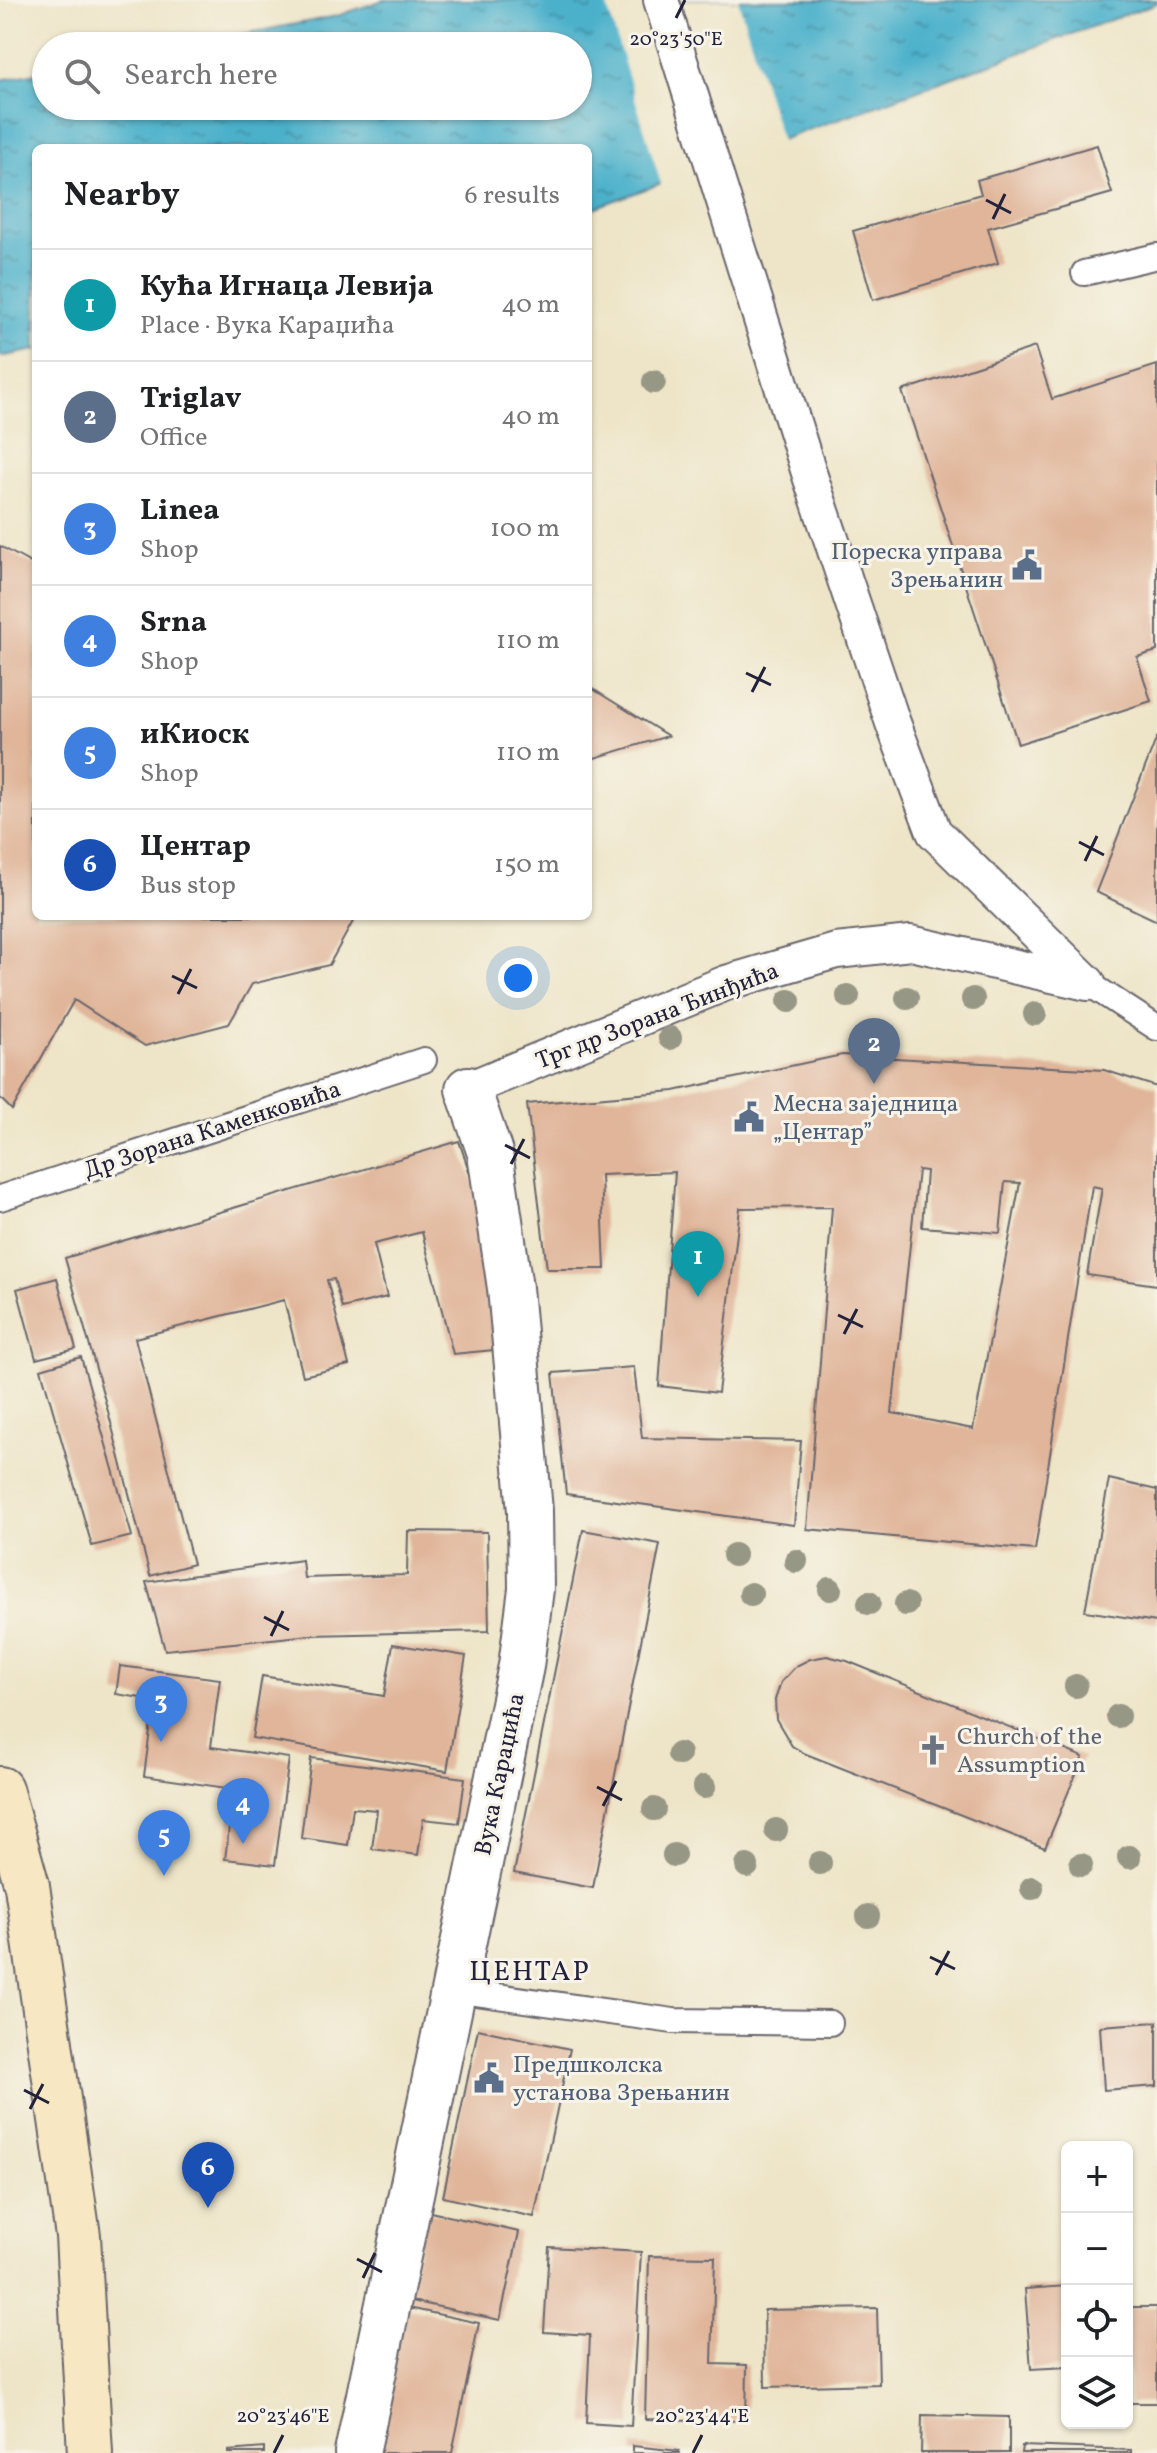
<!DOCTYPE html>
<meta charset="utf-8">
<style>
:root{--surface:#fff;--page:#f2f2f2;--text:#202124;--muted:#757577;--line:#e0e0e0;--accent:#0b8043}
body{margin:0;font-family:Vollkorn,serif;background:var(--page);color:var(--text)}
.controls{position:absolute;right:24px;bottom:24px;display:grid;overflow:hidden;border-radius:12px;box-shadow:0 2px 6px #0004}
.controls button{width:72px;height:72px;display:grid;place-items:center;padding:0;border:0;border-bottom:2px solid var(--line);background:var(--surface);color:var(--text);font:40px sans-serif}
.you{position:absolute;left:518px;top:978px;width:28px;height:28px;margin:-20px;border:6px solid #fff;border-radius:50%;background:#1a73e8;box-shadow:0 0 0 12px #1a73e833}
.badge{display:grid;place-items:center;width:52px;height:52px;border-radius:50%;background:var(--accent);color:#fff;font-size:26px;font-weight:700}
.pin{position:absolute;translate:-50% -66px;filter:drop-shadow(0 2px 4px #0008)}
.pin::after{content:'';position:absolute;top:42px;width:28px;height:24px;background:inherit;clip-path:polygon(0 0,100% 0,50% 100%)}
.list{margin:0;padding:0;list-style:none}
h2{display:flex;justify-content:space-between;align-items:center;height:104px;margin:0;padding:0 32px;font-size:34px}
h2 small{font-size:26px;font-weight:400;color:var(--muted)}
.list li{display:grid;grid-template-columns:52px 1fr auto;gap:24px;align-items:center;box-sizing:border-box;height:112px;padding:0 32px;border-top:2px solid var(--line)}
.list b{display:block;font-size:30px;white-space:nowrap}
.list p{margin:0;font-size:26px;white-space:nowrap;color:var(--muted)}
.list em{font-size:26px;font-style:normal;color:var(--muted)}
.icon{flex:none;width:44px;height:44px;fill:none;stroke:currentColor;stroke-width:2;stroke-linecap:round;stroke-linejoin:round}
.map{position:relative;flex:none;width:1157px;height:2453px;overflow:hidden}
.search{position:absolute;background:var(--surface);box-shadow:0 2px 6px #0004;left:32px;top:32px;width:560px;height:88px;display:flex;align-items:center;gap:20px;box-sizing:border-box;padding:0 28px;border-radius:44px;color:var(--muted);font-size:30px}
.panel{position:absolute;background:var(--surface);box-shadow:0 2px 6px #0004;left:32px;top:144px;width:560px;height:776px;border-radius:12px}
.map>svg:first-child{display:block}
.water{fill:url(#water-ripples);stroke:#376a83;stroke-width:2}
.pier{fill:#eee5c8}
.building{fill:#e0b59a;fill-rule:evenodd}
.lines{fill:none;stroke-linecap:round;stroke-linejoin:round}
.service-casing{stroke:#69666c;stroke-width:28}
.pedestrian-casing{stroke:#69666c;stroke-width:38}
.minor-casing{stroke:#69666c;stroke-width:48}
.secondary-casing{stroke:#69666c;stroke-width:48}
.service{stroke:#fff;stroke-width:24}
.pedestrian{stroke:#fff;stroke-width:34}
.minor{stroke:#fff;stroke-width:44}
.secondary{stroke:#f7e8c3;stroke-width:44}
.tree{fill:#979785}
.ticks{fill:none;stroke:#22223b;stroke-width:3}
.labels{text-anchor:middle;stroke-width:6;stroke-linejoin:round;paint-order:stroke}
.service-label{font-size:24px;fill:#4e5e75;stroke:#f7f3e8;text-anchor:start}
.street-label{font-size:24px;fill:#22223b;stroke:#f7f3e8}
.worship-label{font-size:24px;fill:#5b616d;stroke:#f7f3e8;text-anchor:start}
.quarter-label{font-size:28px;letter-spacing:2px;fill:#22223b;stroke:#f7f3e8}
.ticks-label{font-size:20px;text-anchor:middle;fill:#22223b;stroke:#f7f3e8;stroke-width:6;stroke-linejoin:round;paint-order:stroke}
</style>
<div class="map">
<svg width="1157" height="2453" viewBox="0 0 1157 2453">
<defs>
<pattern id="water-ripples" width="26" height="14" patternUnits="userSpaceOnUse" patternTransform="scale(2)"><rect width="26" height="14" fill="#4cb1cb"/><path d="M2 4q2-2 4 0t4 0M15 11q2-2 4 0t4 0" fill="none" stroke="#3f90a6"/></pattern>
</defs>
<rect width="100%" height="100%" fill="#f7f3e8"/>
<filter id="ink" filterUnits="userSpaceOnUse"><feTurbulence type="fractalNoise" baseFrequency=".0125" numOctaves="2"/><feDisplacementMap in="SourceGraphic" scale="16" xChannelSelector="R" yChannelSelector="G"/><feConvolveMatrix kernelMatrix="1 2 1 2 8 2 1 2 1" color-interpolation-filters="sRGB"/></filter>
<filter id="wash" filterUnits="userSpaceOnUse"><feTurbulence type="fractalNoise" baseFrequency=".006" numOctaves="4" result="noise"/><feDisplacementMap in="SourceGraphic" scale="32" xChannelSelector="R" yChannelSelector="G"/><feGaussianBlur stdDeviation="1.8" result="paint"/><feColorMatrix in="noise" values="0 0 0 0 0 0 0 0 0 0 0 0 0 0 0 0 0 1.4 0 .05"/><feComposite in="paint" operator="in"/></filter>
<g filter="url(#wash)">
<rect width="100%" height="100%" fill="#eee5c8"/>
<!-- water -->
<path class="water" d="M383,0h774v3l-569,207v-62h-552v202l-36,7v-277l46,-9v35h532v-60h-397l156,-30z"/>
<!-- pier -->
<path class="pier" d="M605,0h133l44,143 -120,44z"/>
<g id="blocks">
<!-- building -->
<path class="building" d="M1097,145l15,48 -124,35 10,35 -125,37 -20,-69 128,-37 -4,-14z
M1035,347l17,52 105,-34v286l-20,6 14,44 -133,43 -116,-353z
M0,546l36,20v350h320l-27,49 -77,19 -23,40 -84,22 -71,-46 -62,110 -12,-12z
M588,686l80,50 -80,24z
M1157,737v184l-61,-29z
M842,1055l262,15 53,17v198l-70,-10 15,-87 -10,-2 -57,364 -228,-21 25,-322 -92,1 -22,185 -59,-7 16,-214 -74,3 4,94h-58l-20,-165 147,-13zM918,1170l8,1 -4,56 78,6 5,-51 15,1 -47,246 -81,-16z
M459,1141l28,84 17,124 -51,5 -31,-122 -48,12 13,53 -45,11 -8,-29 -7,1 22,85 -46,11 -19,-76 -149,38 58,226 -43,12 -41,-161 -44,-157z
M57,1278l19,71 -40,10 -19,-70z
M81,1357l51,179 -40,10 -51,-177z
M634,1367l8,71 159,3 -7,84 -228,-31 -13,-121z
M1109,1479l48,11v132l-72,-11z
M583,1530l77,14 -67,344 -79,-15z
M408,1531l79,1 2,99 -179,4 -145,15 -19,-68 156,-22 2,18 103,-3z
M393,1644l73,12 -19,115 -195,-33 10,-62 122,20z
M827,1656l20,5 236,96 -38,91 -239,-94 -14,-8 -16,-27 -1,-19 6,-18 15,-16 14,-7z
M120,1666l100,13 -9,68 78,11 -14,107 -50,-6 9,-70 -90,-13 10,-76 -38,-6z
M311,1758l154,20 -6,45 -36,-4 -5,36 -46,-6 5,-39 -24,-2 -5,37 -47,-7z
M1157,2022v64l-53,4 -4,-64z
M478,2029l92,20 -36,168 -91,-20z
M426,2211l93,21 -19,88 -93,-20z
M549,2247l92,5 -10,174 -45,-3 4,-88 -46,-3z
M649,2256l66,1 -3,107 35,1 -1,56 -101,-2z
M1067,2286v81l-36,2 -6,-80z
M404,2307l75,16 -27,130h-78z
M1127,2307h30v96h-27z
M877,2308l2,76 -114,3 -1,-77z
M922,2415l87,2v36h-88z
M633,2446l46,5v2h-46z
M1022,2446l109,4v3h-110z
M264,2448v5h-36v-2z"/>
</g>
</g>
<g filter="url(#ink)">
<use href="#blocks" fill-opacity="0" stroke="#69666c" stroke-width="2"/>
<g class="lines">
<!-- service casing -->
<g class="service-casing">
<path id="service" d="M1084,273l73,-17
M1088,983l69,45
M0,1198l424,-138
M455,1990l218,31 157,2"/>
</g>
<!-- pedestrian casing -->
<g class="pedestrian-casing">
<path id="pedestrian" d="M661,0l149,476 83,247 41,109 154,151
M468,1089l258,-106 110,-32 75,-8 176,40"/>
</g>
<!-- minor casing -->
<g class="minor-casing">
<path id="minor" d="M357,2453l164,-787 10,-77 -1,-78 -20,-223 -20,-135 -22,-64"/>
</g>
<!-- secondary casing -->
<g class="secondary-casing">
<path id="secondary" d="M0,1789l27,97 51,350 12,217"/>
</g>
<!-- service -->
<use href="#service" class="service"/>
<!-- pedestrian -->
<use href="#pedestrian" class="pedestrian"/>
<!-- minor -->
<use href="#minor" class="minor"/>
<!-- secondary -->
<use href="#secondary" class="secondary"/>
</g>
<!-- trees -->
<g class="tree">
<circle cx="654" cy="382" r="12"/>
<circle cx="848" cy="996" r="12"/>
<circle cx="907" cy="998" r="12"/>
<circle cx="973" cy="999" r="12"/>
<circle cx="789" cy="1001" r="12"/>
<circle cx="1035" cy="1014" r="12"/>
<circle cx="670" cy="1038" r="12"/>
<circle cx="734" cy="1555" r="12"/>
<circle cx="796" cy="1561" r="12"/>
<circle cx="830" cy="1589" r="12"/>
<circle cx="751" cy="1594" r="12"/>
<circle cx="869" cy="1603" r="12"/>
<circle cx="906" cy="1604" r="12"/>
<circle cx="1076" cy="1686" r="12"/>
<circle cx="1118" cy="1716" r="12"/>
<circle cx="679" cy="1754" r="12"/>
<circle cx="704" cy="1787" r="12"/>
<circle cx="654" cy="1809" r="12"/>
<circle cx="776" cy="1830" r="12"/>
<circle cx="674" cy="1855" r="12"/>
<circle cx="1129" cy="1857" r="12"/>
<circle cx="820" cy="1863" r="12"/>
<circle cx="1081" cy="1865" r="12"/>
<circle cx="747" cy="1866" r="12"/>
<circle cx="1032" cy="1888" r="12"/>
<circle cx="868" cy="1916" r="12"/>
</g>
</g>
<!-- ticks -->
<path class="ticks" d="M676,18l9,-18M986,200l25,13M993,219l12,-25M746,673l25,12M752,692l13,-25M1079,842l25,13M1085,861l12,-25M172,976l25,12M178,994l13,-25M505,1145l25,13M511,1164l13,-25M838,1315l25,12M844,1334l13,-25M264,1617l25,13M271,1636l12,-25M597,1787l25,13M603,1806l13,-25M930,1957l25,12M936,1975l13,-24M24,2090l25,13M30,2109l13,-25M357,2259l25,13M363,2278l12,-25M274,2453l9,-18M693,2453l9,-18"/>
<!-- icons -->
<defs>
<g id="civic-bare" transform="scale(2.4)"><path d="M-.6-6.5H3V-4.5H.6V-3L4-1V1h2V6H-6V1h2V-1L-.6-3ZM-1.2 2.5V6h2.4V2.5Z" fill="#5c6f8a" stroke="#f7f3e8" stroke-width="2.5" paint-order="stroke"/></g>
<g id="church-bare" transform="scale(2.4)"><path d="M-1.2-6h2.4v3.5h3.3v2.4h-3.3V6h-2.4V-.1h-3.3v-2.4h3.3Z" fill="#6b7280" stroke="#f7f3e8" stroke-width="2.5" paint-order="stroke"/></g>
</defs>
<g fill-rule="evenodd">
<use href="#civic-bare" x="1027" y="565"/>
<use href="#civic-bare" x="749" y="1117"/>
<use href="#church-bare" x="933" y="1750"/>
<use href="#civic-bare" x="489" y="2078"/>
</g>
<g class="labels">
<!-- service labels -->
<g class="service-label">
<text x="1003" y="559" text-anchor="end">Пореска управа<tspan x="1003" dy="28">Зрењанин</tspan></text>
<text x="773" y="1111">Месна заједница<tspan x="773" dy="28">„Центар”</tspan></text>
<text x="513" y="2072">Предшколска<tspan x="513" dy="28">установа Зрењанин</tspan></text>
</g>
<!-- street labels -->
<g class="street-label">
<text transform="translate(657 1015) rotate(-21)" y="8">Трг др Зорана Ђинђића</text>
<text transform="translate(212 1129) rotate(-18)" y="8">Др Зорана Каменковића</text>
<text transform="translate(499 1774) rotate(-78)" y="8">Вука Караџића</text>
</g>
<!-- worship labels -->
<g class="worship-label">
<text x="957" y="1744">Church of the<tspan x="957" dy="28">Assumption</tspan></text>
</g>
<!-- quarter labels -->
<g class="quarter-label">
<text x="530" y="1980">ЦЕНТАР</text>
</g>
</g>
<g class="ticks-label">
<text x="676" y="45">20°23'50"E</text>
<text x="283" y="2422">20°23'46"E</text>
<text x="702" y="2422">20°23'44"E</text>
</g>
</svg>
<div class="controls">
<button>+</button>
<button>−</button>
<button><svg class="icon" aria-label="locate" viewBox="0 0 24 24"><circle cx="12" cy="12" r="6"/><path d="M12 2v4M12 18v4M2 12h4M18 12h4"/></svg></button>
<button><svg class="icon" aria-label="layers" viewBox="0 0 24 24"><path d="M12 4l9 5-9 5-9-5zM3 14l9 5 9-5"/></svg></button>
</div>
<div class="you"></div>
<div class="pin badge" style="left:698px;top:1297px;background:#0f9aa8">1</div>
<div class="pin badge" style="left:874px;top:1084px;background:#5c6f8a">2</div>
<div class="pin badge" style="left:161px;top:1742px;background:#3f7fe0">3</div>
<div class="pin badge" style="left:243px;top:1844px;background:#3f7fe0">4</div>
<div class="pin badge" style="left:164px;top:1876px;background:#3f7fe0">5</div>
<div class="pin badge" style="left:208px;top:2208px;background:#1a4fb4">6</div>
<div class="search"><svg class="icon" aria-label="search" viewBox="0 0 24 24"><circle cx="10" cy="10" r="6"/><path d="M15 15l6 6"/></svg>Search here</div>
<section class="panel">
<h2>Nearby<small>6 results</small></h2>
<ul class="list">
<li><span class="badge" style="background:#0f9aa8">1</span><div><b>Кућа Игнаца Левија</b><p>Place · Вука Караџића</p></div><em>40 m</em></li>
<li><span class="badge" style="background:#5c6f8a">2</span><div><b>Triglav</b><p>Office</p></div><em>40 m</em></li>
<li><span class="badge" style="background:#3f7fe0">3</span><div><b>Linea</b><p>Shop</p></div><em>100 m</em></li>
<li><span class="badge" style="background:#3f7fe0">4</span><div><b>Srna</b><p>Shop</p></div><em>110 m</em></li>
<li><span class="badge" style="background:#3f7fe0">5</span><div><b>иКиоск</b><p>Shop</p></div><em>110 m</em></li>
<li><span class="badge" style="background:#1a4fb4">6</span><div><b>Центар</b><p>Bus stop</p></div><em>150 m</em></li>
</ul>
</section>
</div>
